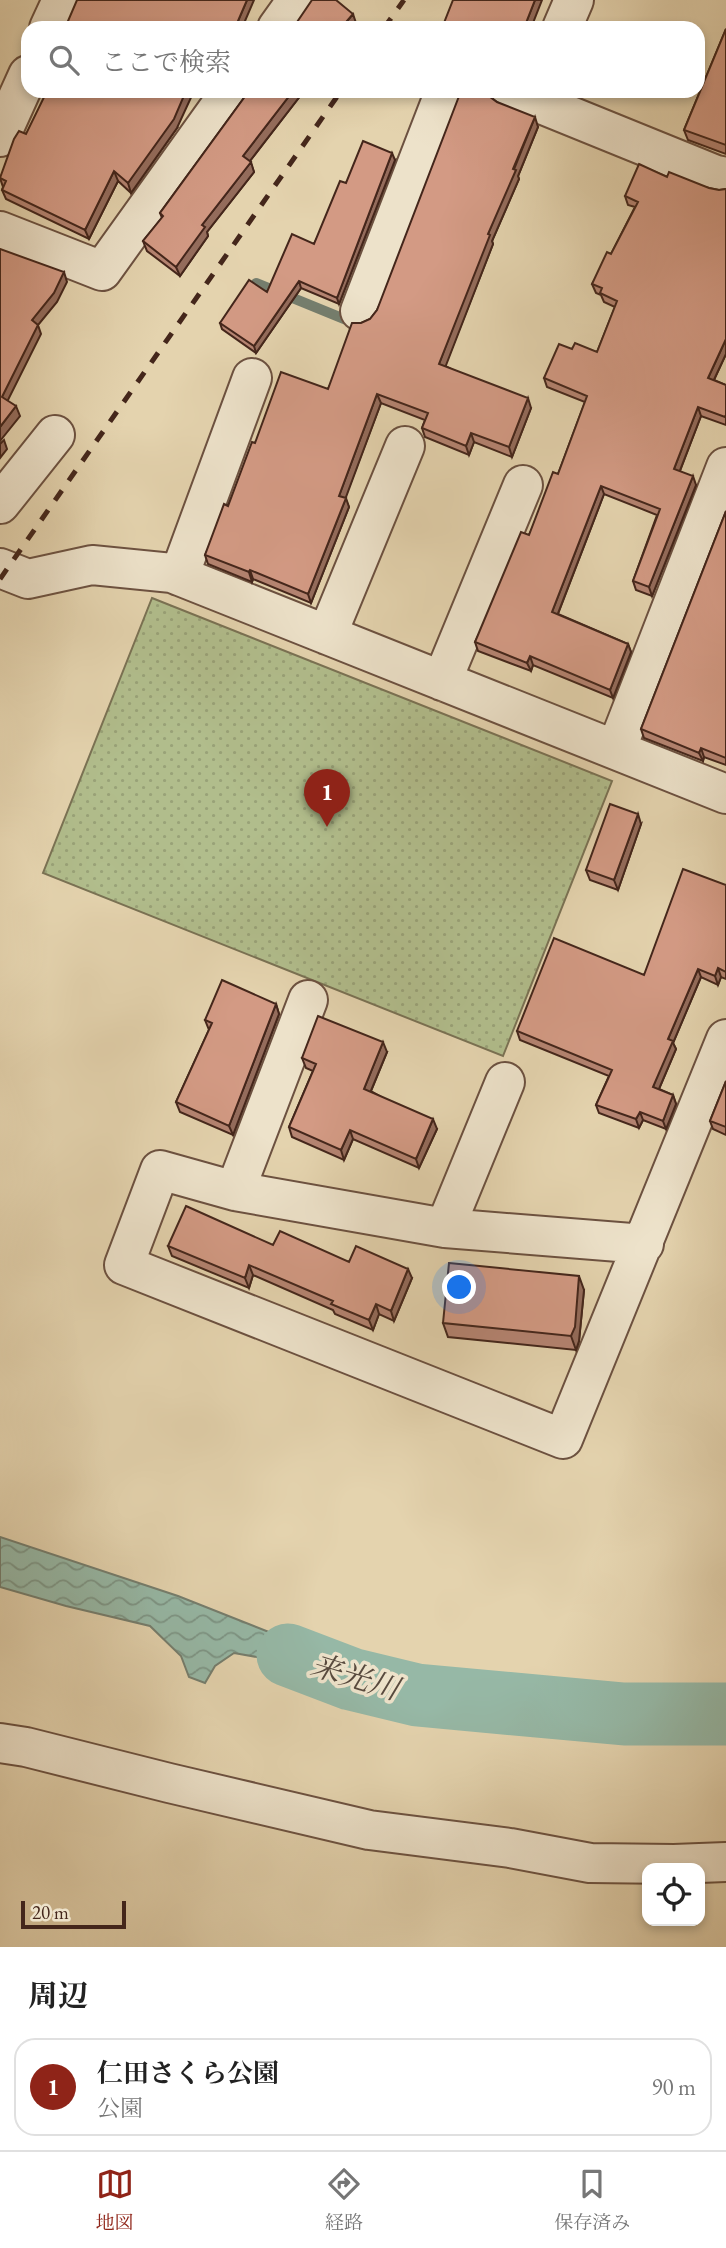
<!DOCTYPE html>
<html lang="ja">
<meta charset="utf-8">
<style>
:root{--surface:#fff;--page:#f6f6f6;--text:#222;--muted:#767676;--line:#e0e0e0;--accent:#8f2418}
body{margin:0;font-family:"EB Garamond","Noto Serif JP",serif;background:var(--page);color:var(--text)}
.controls{position:absolute;right:21px;bottom:21px;display:grid;overflow:hidden;border-radius:14px;box-shadow:0 4px 10px #0003}
.controls button{width:63px;height:63px;display:grid;place-items:center;padding:0;border:0;border-bottom:2px solid var(--line);background:var(--surface);color:var(--text);font:35px sans-serif}
.scale{position:absolute;left:21px;bottom:18px;width:105px;box-sizing:border-box;padding-left:7px;border:4px solid #44261b;border-top:0;font-size:19px;line-height:24px;white-space:nowrap;color:#44261b;-webkit-text-stroke:5px #ede2ca;paint-order:stroke}
.you{position:absolute;left:460px;top:1288px;width:24px;height:24px;margin:-18px;border:5px solid #fff;border-radius:50%;background:#1a73e8;box-shadow:0 0 0 10px #1a73e833}
.badge{display:grid;place-items:center;width:46px;height:46px;border-radius:50%;background:var(--accent);color:#fff;font-size:23px;font-weight:700}
.pin{position:absolute;translate:-50% -58px;filter:drop-shadow(0 2px 4px #0008)}
.pin::after{content:'';position:absolute;top:37px;width:24px;height:21px;background:inherit;clip-path:polygon(0 0,100% 0,50% 100%)}
.list{margin:0;padding:0;list-style:none}
h2{display:flex;justify-content:space-between;align-items:center;height:91px;margin:0;padding:0 28px;font-size:30px}
h2 small{font-size:23px;font-weight:400;color:var(--muted)}
.list li{display:grid;grid-template-columns:46px 1fr auto;gap:21px;align-items:center;box-sizing:border-box;height:98px;margin:0 14px 14px;padding:0 14px;border:2px solid var(--line);border-radius:21px}
.list b{display:block;font-size:26px;white-space:nowrap}
.list p{margin:0;font-size:23px;white-space:nowrap;color:var(--muted)}
.list em{font-size:23px;font-style:normal;color:var(--muted)}
.icon{flex:none;width:38px;height:38px;fill:none;stroke:currentColor;stroke-width:2;stroke-linecap:round;stroke-linejoin:round}
.map{position:relative;flex:none;width:726px;height:1947px;overflow:hidden}
.search{position:absolute;background:var(--surface);box-shadow:0 4px 10px #0003;left:21px;right:21px;top:21px;height:77px;display:flex;align-items:center;gap:18px;box-sizing:border-box;padding:0 24px;border-radius:21px;color:var(--muted);font-size:26px}
.sheet{height:203px;background:var(--surface)}
nav{display:flex;justify-content:space-around;align-items:center;box-sizing:border-box;height:98px;border-top:2px solid var(--line);background:var(--surface);font-size:19px;color:var(--muted)}
nav a{display:grid;justify-items:center;gap:4px}
nav .on{color:var(--accent)}
.map>svg:first-child{display:block}
.grass{fill:url(#grass-dots);stroke:#7a7254;stroke-width:2}
.water{fill:url(#water-waves);stroke:#757e6e;stroke-width:2}
.lines{fill:none;stroke-linecap:round;stroke-linejoin:round}
.stream{stroke:#757e6e;stroke-width:10}
.river{stroke:#96b8a6;stroke-width:63}
.street-casing{stroke:#6c5140;stroke-width:42}
.street{stroke:#ede2ca;stroke-width:38}
.rail{stroke:#44261b;stroke-width:5;stroke-dasharray:12 12;stroke-linecap:butt}
.wall{fill:#b58472;stroke:#44261b;stroke-width:2}
.shaded-wall{fill:#946c5c;stroke:#44261b;stroke-width:2}
.building{fill:#d39a84;stroke:#44261b;stroke-width:2}
.labels{text-anchor:middle;stroke-width:7;stroke-linejoin:round;paint-order:stroke}
.water-label{font-size:30px;font-style:italic;fill:#584a3e;stroke:#ede2ca}
</style>
<div class="map">
<svg width="726" height="1947" viewBox="0 0 726 1947">
<defs>
<pattern id="grass-dots" width="8" height="8" patternUnits="userSpaceOnUse" patternTransform="scale(1.75)"><rect width="8" height="8" fill="#b1bd8c"/><path d="M2 2h.1M6 6h.1" fill="none" stroke="#99a278" stroke-width="1.8" stroke-linecap="round"/></pattern>
<pattern id="water-waves" width="16" height="10" patternUnits="userSpaceOnUse" patternTransform="scale(1.75)"><rect width="16" height="10" fill="#96b8a6"/><path d="M0 5q4-4 8 0t8 0" fill="none" stroke="#7c9586"/></pattern>
</defs>
<rect width="100%" height="100%" fill="#e4d3ae"/>
<filter id="stains"><feTurbulence type="fractalNoise" baseFrequency=".00286" numOctaves="4"/><feColorMatrix values="0 0 0 0 .2 0 0 0 0 .09 0 0 0 0 .02 0 0 0 .5 -.17"/></filter>
<radialGradient id="worn" r=".72"><stop offset=".6" stop-color="#630" stop-opacity="0"/><stop offset="1" stop-color="#630" stop-opacity=".3"/></radialGradient>
<!-- grass -->
<path class="grass" d="M152,598l460,183 -109,275 -460,-183z"/>
<!-- water -->
<path class="water" d="M0,1537l178,59 192,76 -3,24 -44,-12 -55,-25 -34,-6 -19,13 -10,17 -16,-6 -8,-21 -31,-30 -84,-20 -66,-19z"/>
<g class="lines">
<!-- stream -->
<path class="stream" d="M256,283l98,40"/>
<!-- river -->
<path class="river" d="M288,1655l63,24 66,16 207,19h102"/>
<!-- street casing -->
<g class="street-casing">
<path id="street" d="M49,28l13,-28
M277,28l20,-28
M562,28l12,-28
M509,91l207,84 10,2
M0,137l28,-62
M0,231l102,40 129,-180
M360,311l85,-220
M0,504l55,-69
M0,568l28,11 64,-14 80,8 554,221
M179,576l73,-198
M327,635l78,-189
M442,681l81,-196
M616,750l110,-283
M235,1191l73,-191
M445,1228l60,-146
M644,1244l-199,-16 -210,-37 -75,-21 -36,95 439,174 163,-400
M0,1743l26,4 143,36 200,47 141,18 80,15 84,1 52,-2"/>
</g>
<!-- street -->
<use href="#street" class="street"/>
<!-- rail -->
<path class="rail" d="M384,28l20,-28
M0,579l341,-488"/>
</g>
<!-- wall -->
<path class="wall" d="M726,29v125l-38,-14 -4,-10z
M249,91h55l-54,70 4,11 -47,60 1,4 -28,40 -33,-25 -4,-10 19,-23 -2,-5z
M488,93l1,3 8,6 41,25 -20,49 1,3 -27,62 1,3 -48,122 86,42 -19,49 -38,-15 -5,13 -44,-18 -3,-9 3,-8 -44,-17 -36,95 4,9 -38,96 -58,-24 -1,3 -44,-18 -3,-9 23,-49 27,-63 73,-54 33,-66 9,-4 7,-9z
M177,128l-46,65 -13,-12 -29,58 -83,-40 -4,-9 1,-3 -3,-9 26,-44z
M395,160l-56,144 -38,-16 -45,65 -34,-24 -2,-6 47,-31 47,-48 32,-61z
M667,177l42,11 10,2 7,-1v165l-12,26 12,5v40l-25,-9 -21,55 16,14 -44,111 -16,-6 -3,-9 24,-66 -53,-21 -46,120 70,30 3,8 -18,46 -80,-33 -2,6 -53,-20 -3,-9 54,-107 29,-61 27,-72 -38,-15 -3,-9 28,-29 25,3 18,-45 -11,-5 -3,-7 -5,-2 -4,-9 19,-30 24,-47 -7,-2 -3,-9z
M726,511v254l-22,-8 -1,4 -59,-23 -3,-9z
M641,824l-23,66 -28,-10 -4,-10z
M726,885v94l-5,-2 -3,8 -17,-8 -28,66 3,6 -17,40 14,6 3,9 -10,25 -23,-9 -4,8 -40,-15 -3,-8 13,-29 -89,-36 -3,-9 127,-56z
M276,1004l3,10 -46,121 -53,-23 -4,-10 33,-72 -4,-10z
M387,1052l-16,39 66,38 -18,39 -66,-29 -9,21 -52,-23 -3,-10 24,-56 -7,-3 -4,-10z
M726,1081v54l-13,-6 -3,-8z
M273,1245l76,17 63,16 -18,43 -15,-7 -6,16 -38,-16 -2,-4 -80,-35 -4,13 -77,-32 -4,-10z
M584,1290l-5,51 -3,9 -128,-13 -5,-14z"/>
<!-- shaded-wall -->
<path class="shaded-wall" d="M247,0h7l-12,28h-7z
M535,0h7l-11,28h-7z
M353,14l3,9 -4,5h-11z
M186,91h8l-17,37 -46,65 -3,-10z
M293,91h11l-58,75 -3,-10z
M535,117l3,10 -20,49 1,3 -27,62 1,3 -50,129 -4,-9 49,-130z
M392,153l3,7 -56,144 -2,-6z
M251,162l3,10 -47,60 1,4 -28,40 -4,-9 26,-42z
M114,171l4,10 -29,58 -4,-9z
M64,272l3,10 -10,20 -19,23 3,9 -36,72 -3,-9 30,-77z
M299,281l2,7 -45,65 -2,-7z
M726,339v15l-15,32 -3,-8z
M377,394l4,9 -38,102 -4,-9z
M528,398l3,10 -19,49 -3,-10z
M16,406l4,10 -20,25v-14z
M698,407l3,9 -24,62 -3,-9z
M471,433l3,9 -5,13 -3,-9z
M4,440l3,9 -7,9v-14z
M693,476l3,9 -44,111 -3,-9z
M601,486l3,8 -49,127 -3,-9z
M346,498l3,9 -38,96 -3,-9z
M250,570l3,9 -1,3 -3,-10z
M628,644l3,8 -18,46 -3,-8z
M530,656l3,9 -2,6 -4,-8z
M701,748l3,9 -1,4 -4,-8z
M638,814l3,10 -23,66 -4,-10z
M718,968l3,9 -3,8 -3,-9z
M698,969l3,8 -28,66 3,6 -20,47 -3,-9 15,-48z
M276,1004l3,10 -46,121 -4,-9z
M383,1042l4,10 -19,46 -4,-9z
M673,1095l3,9 -10,25 -3,-8z
M640,1112l3,8 -4,8 -3,-9z
M433,1119l4,10 -18,39 -3,-9z
M350,1130l3,9 -9,21 -3,-10z
M249,1265l4,10 -4,13 -4,-10z
M408,1269l4,9 -18,43 -3,-10z
M579,1276l5,14 -5,51 -3,9 -5,-14z
M376,1304l3,10 -6,16 -4,-10z"/>
<!-- building -->
<path class="building" d="M77,0h170l-12,28h-170z
M312,0h24l17,14 -12,14h-48z
M453,0h82l-11,28h-82z
M726,29v116l-42,-15z
M47,91h139l-12,28 -46,64 -14,-12 -29,59 -83,-40 4,-9 -6,-3 14,-39 5,-8 7,3z
M249,91h44l-50,65 8,6 -49,63 3,2 -29,40 -33,-26 20,-25 -3,-3z
M461,91h26l2,5 8,6 38,15 -22,52 3,1 -28,64 2,1 -51,129 89,34 -19,49 -38,-14 -5,13 -44,-18 6,-15 -51,-19 -38,102 7,2 -38,96 -58,-24 -1,2 -44,-17 19,-51 4,2 24,-64 3,1 26,-71 47,17 24,-66h9l9,-4 7,-9z
M363,141l29,12 -55,145 -38,-17 -45,65 -34,-23 29,-43 18,12 25,-58 22,10 26,-63 6,2z
M639,164l28,13 2,-5 40,16 10,2 7,-1v150l-18,39 18,7v30l-1,2 -27,-10 -24,62 19,7 -44,111 -16,-6 27,-72 -59,-23 -49,126 76,32 -18,46 -80,-34 -3,7 -52,-21 46,-110 8,3 24,-63 5,2 29,-78 -43,-18 15,-34 13,5 3,-6 22,9 20,-51 -17,-8 2,-5 -10,-4 15,-32 4,2 27,-52 -13,-6z
M0,249l64,23 -10,21 -22,27 6,5 -36,72 14,9 -16,21z
M726,511v247l-25,-10 -2,5 -58,-24z
M610,804l28,10 -24,66 -28,-10z
M683,869l43,16v87l-8,-4 -3,8 -17,-7 -30,70 5,2 -20,46 20,8 -10,26 -23,-9 -4,7 -40,-14 16,-35 -95,-39 37,-93 90,37z
M222,980l54,24 -47,122 -53,-24 36,-79 -7,-3z
M318,1016l65,26 -19,47 69,30 -17,40 -66,-29 -9,20 -52,-23 27,-63 -14,-6z
M726,1081v46l-16,-6z
M186,1206l87,39 7,-14 69,31 7,-16 52,23 -17,42 -15,-7 -7,16 -38,-16 2,-3 -84,-36 -4,13 -77,-32z
M449,1263l130,13 -4,51 -4,9 -128,-13z"/>
<g class="labels">
<!-- water labels -->
<g class="water-label">
<text transform="translate(355 1677) rotate(17)" y="10">来光川</text>
</g>
</g>
<rect width="100%" height="100%" filter="url(#stains)"/>
<rect width="100%" height="100%" fill="url(#worn)"/>
</svg>
<div class="controls">
<button><svg class="icon" aria-label="locate" viewBox="0 0 24 24"><circle cx="12" cy="12" r="6"/><path d="M12 2v4M12 18v4M2 12h4M18 12h4"/></svg></button>
</div>
<div class="scale">20 m</div>
<div class="you"></div>
<div class="pin badge" style="left:327px;top:827px">1</div>
<div class="search"><svg class="icon" aria-label="search" viewBox="0 0 24 24"><circle cx="10" cy="10" r="6"/><path d="M15 15l6 6"/></svg>ここで検索</div>
</div>
<section class="sheet">
<h2>周辺<small></small></h2>
<ul class="list">
<li><span class="badge">1</span><div><b>仁田さくら公園</b><p>公園</p></div><em>90 m</em></li>
</ul>
</section>
<nav>
<a class="on"><svg class="icon" aria-label="map" viewBox="0 0 24 24"><path d="M3 6l6-2 6 2 6-2v14l-6 2-6-2-6 2zM9 4v14M15 6v14"/></svg>地図</a>
<a><svg class="icon" aria-label="directions" viewBox="0 0 24 24"><path d="M12 3l9 9-9 9-9-9zM9 14v-3h6M13 9l2 2-2 2"/></svg>経路</a>
<a><svg class="icon" aria-label="saved" viewBox="0 0 24 24"><path d="M7 4h10v16l-5-4-5 4z"/></svg>保存済み</a>
</nav>
